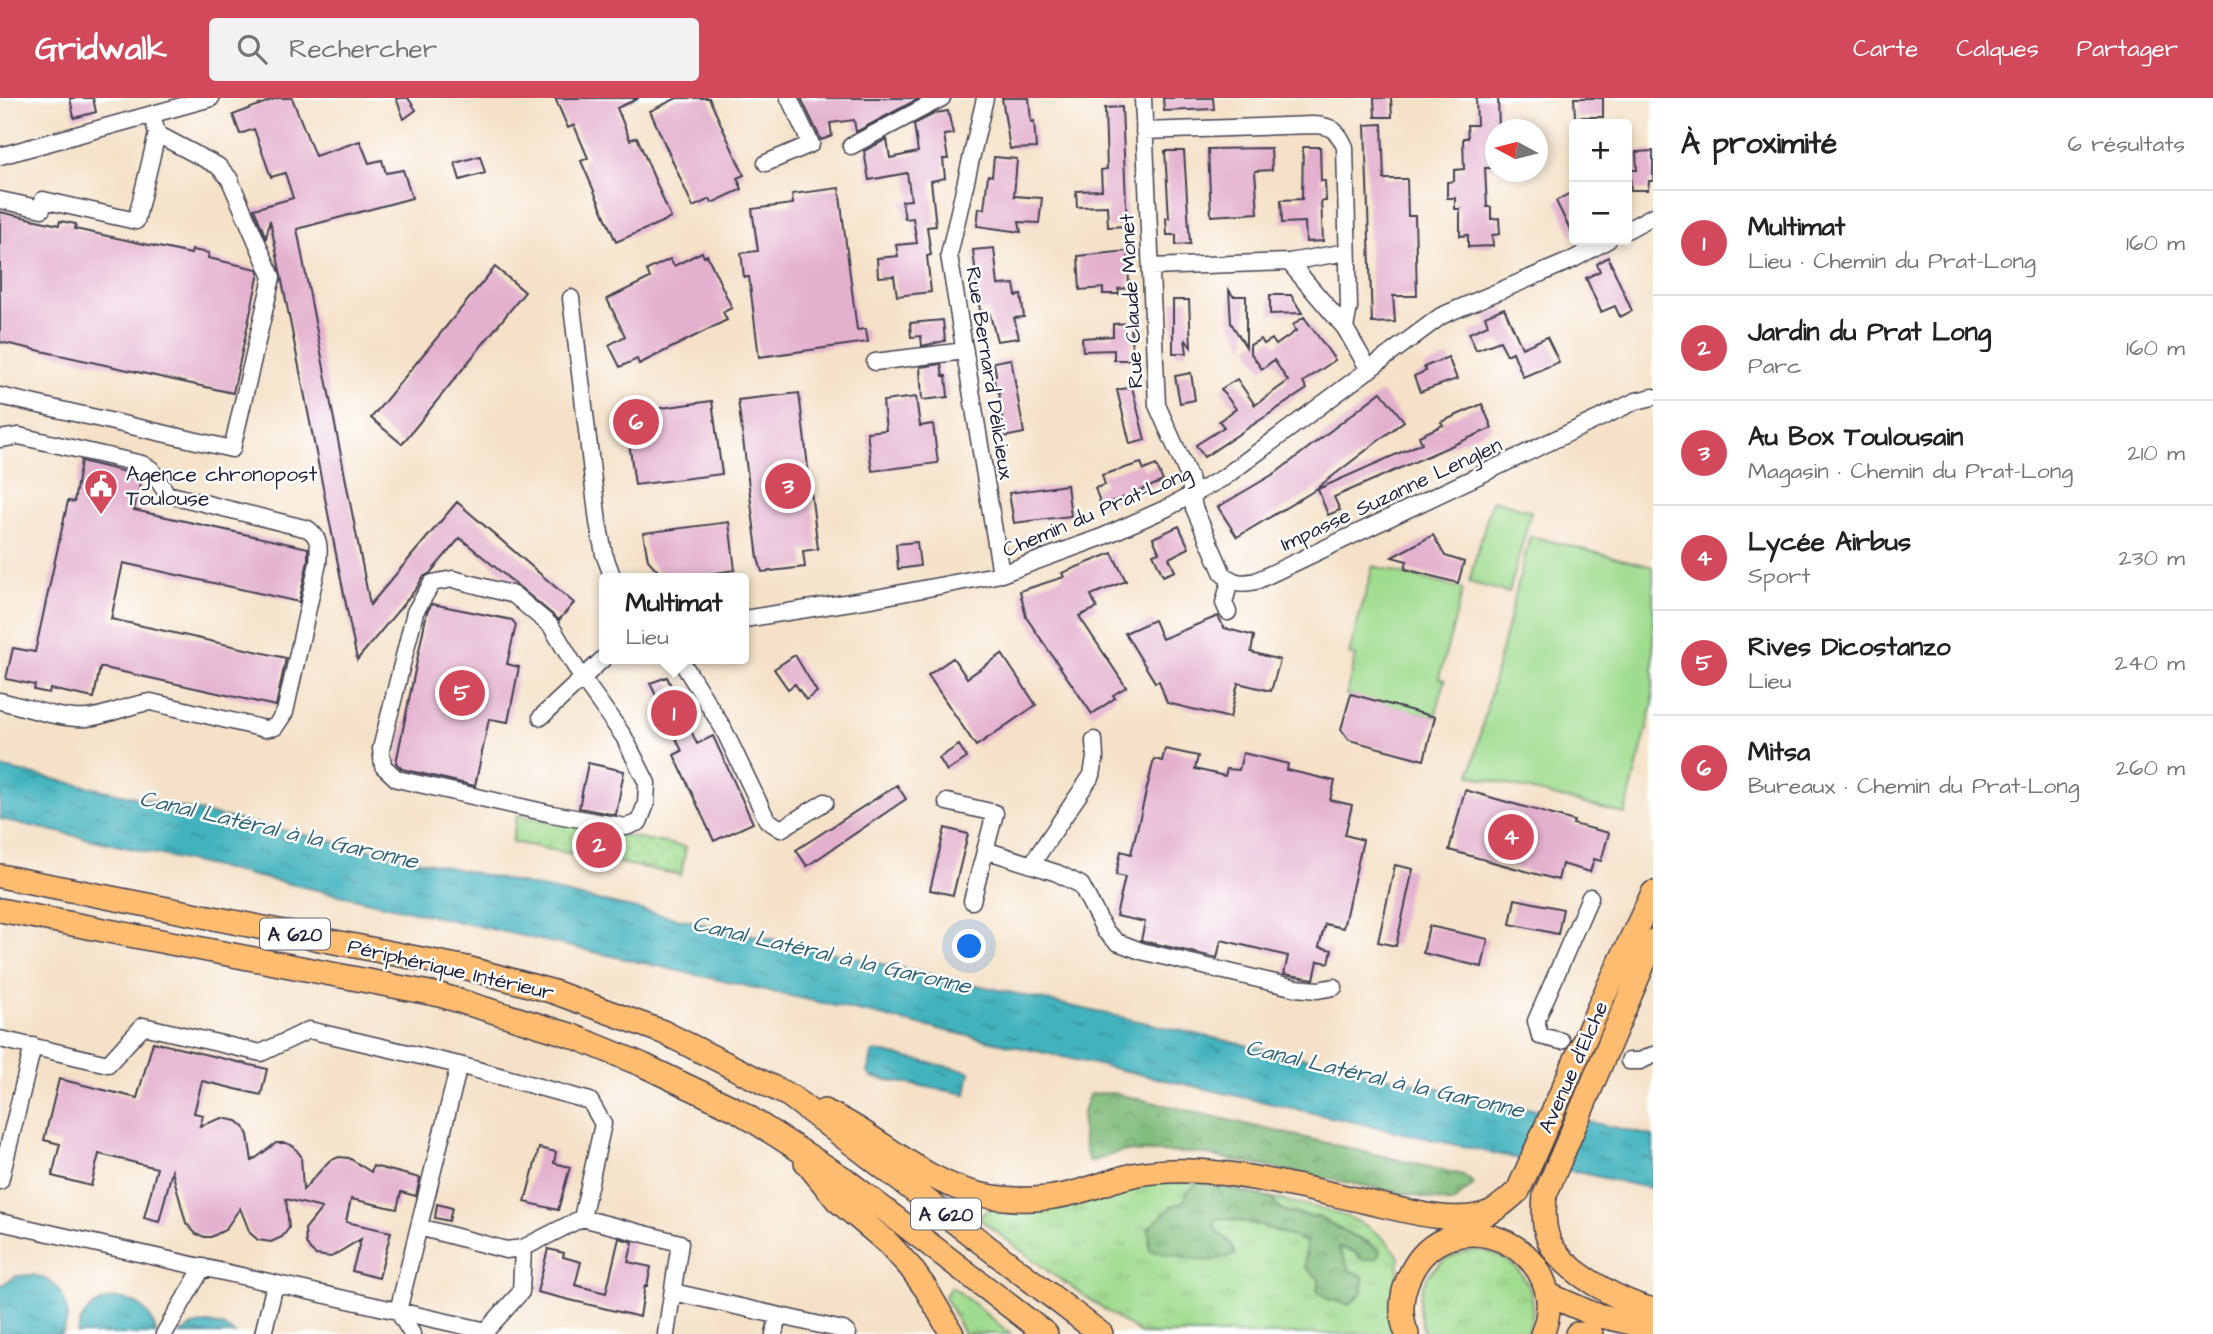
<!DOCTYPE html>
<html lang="fr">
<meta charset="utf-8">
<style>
:root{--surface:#fff;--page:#f2f2f2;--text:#222;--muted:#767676;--line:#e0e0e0;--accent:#d1495b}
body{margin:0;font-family:"Architects Daughter",sans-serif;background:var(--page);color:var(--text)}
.controls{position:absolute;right:21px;top:21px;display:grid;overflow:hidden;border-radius:7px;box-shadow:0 4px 10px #0003}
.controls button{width:63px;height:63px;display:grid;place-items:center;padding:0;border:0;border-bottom:2px solid var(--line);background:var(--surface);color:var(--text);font:35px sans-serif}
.compass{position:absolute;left:1485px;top:21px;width:63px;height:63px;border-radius:50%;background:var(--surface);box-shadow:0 4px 10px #0003;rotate:277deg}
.you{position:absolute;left:970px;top:849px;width:24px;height:24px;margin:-18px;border:5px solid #fff;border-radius:50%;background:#1a73e8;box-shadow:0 0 0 10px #1a73e833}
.badge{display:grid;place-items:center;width:46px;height:46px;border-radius:50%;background:var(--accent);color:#fff;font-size:23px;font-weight:700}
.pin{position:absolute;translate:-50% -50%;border:4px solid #fff;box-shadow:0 2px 7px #0006}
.popup{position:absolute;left:599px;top:475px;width:150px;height:91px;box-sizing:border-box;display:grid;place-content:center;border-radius:7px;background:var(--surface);filter:drop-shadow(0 2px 5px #0005);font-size:23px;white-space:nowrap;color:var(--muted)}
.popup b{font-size:26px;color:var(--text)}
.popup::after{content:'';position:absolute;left:50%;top:100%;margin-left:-14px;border:14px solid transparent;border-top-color:var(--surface)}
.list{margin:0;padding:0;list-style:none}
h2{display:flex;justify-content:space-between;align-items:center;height:91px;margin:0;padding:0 28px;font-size:30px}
h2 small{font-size:23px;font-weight:400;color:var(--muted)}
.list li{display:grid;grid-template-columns:46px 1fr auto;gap:21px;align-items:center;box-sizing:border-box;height:105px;padding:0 28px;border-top:2px solid var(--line)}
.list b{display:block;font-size:26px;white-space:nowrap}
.list p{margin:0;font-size:23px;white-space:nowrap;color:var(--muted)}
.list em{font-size:23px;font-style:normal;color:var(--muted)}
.icon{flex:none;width:38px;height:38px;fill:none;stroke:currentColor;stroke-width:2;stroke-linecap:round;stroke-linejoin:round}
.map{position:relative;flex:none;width:1653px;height:1236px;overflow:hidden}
header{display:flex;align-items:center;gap:42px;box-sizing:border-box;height:98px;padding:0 35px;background:var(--accent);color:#fff}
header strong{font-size:33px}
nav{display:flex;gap:38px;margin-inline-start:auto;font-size:24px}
.search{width:490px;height:63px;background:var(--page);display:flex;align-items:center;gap:18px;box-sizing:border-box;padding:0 24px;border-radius:7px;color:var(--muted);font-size:26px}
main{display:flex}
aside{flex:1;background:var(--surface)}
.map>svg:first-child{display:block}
.grass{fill:url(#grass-tufts);stroke:#617f65;stroke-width:2}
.forest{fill:url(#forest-crowns);stroke:#516f5a;stroke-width:2}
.park{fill:url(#park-dots);stroke:#617f65;stroke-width:2}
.garden{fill:#a0dc8f;stroke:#617f65;stroke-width:2}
.water{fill:url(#water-ripples);stroke:#326a7c;stroke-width:2}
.building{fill:#e3b0cd}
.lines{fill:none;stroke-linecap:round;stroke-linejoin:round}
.minor-casing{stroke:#423f50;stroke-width:19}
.highway-casing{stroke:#423f50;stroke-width:26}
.minor{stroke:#fff;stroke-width:16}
.highway{stroke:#fdbc70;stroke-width:23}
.highway-bridge-casing{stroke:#423f50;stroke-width:26;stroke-linecap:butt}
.highway-bridge{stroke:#fdbc70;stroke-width:23}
.labels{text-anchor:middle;stroke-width:5;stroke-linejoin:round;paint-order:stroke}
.shield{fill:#fff;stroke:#646476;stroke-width:2}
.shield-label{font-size:19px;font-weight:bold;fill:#22223b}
.street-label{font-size:21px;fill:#22223b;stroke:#fff}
.poi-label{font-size:21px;fill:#22223b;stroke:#fff;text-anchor:start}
.water-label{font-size:23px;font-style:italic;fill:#316376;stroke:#fff}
</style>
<header>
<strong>Gridwalk</strong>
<div class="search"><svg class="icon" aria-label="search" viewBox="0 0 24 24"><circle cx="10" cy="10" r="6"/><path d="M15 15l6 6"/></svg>Rechercher</div>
<nav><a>Carte</a><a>Calques</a><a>Partager</a></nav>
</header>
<main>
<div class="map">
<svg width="1653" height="1236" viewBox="0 0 1653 1236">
<defs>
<pattern id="grass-tufts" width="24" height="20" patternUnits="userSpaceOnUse" patternTransform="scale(1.75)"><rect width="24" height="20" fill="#a0dc8f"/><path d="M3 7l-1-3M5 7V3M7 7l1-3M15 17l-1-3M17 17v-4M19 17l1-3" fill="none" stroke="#8abc7c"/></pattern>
<pattern id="forest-crowns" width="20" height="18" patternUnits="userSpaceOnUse" patternTransform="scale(1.75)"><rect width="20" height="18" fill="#80bc7a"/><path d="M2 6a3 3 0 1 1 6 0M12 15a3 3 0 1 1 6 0" fill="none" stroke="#689865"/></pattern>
<pattern id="park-dots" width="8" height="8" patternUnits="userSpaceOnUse" patternTransform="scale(1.75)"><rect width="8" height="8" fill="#a0dc8f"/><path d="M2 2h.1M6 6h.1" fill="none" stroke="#8abc7c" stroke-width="1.8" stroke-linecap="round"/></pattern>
<pattern id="water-ripples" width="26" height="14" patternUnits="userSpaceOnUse" patternTransform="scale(1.75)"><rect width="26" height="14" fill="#43b3bd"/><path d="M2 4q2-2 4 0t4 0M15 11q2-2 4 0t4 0" fill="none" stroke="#38919b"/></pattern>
</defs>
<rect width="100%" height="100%" fill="#fff"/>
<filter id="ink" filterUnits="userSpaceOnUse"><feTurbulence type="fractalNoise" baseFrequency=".0143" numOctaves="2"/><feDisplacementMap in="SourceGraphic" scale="14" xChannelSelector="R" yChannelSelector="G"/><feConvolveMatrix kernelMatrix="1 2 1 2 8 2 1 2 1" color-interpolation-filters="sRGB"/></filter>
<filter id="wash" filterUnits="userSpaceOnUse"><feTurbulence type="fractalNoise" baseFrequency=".00686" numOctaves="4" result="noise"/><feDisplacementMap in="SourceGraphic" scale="28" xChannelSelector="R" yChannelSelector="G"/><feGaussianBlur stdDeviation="1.57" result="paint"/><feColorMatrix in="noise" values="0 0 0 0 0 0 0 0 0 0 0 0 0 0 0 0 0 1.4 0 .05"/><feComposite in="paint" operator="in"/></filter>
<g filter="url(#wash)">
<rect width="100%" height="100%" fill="#f4e1c7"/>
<!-- grass -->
<path class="grass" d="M1198,1084l-15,20 -12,5 59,36 -15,-14 1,-12 46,8 44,17 -1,25 44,3 -12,-23 17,4 15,-9 -24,-8 -27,-17 -29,-4 -11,-5 -6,-10c45,10 100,16 127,59 1,29 -15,44 -5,77h-253l-93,-63 -67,-51 1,-6 13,-8 163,-23z
M1478,1152c42,7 67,43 48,84h-101c-17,-45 6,-79 53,-84z
M951,1188l60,48h-47l-19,-38z"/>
<!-- forest -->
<path class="forest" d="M1113,995l350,82 11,9 -22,19 -255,-50 -76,-2 -32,12c-7,-24 -12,-47 1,-69z
M1198,1084l74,16 6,10 11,5 29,4 62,33 -3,8 -15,2 -9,-9 -15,-4 11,23 14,6 -1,16 -13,13 -21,-6 -11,-8 2,-12 -14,-12 1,-25c-29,-11 -59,-23 -90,-24l-1,11 15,14 5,12 -27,6 -58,-10 -1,-23 22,-21 12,-5 4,-10z"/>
<!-- park -->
<path class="park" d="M517,717l169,32 -5,28 -169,-33z"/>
<!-- garden -->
<path class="garden" d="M1492,402l39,11 -22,82 -40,-11z
M1530,438l123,31v137l-28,110 -155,-39z
M1373,468l90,23 -24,89 6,2 -10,37 -89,-22 10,-39 -7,-2z"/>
<!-- water -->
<path class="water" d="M0,669l1653,369v53l-1653,-370z
M875,953l93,20 2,1 -4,22 -95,-17 -3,-5 4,-18z
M32,1177c29,5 43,33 30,59h-62v-48l17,-10z
M116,1200c22,2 36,14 40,36h-79c4,-21 18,-33 39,-36z
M207,1225l15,3 13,8h-55l12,-8z"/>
<g id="blocks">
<!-- building -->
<path class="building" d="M70,0h23l3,14 -22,6z
M277,0h15l23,58 45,-15 9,22 13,-3 4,13 17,-3 9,28 -115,31 73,376 87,-103 117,101 -15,17 -99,-82 -30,35 -7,4 -7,12 -59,71 -87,-440 -4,18 -12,-29 39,-11 -8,-25 -14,4 -17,-48 -14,5 -7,-19z
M396,0h12l8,12 -12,9z
M555,0h84l-22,10 13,32 7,-3 34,81 -55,24 -35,-81 7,-3 -14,-33 -6,3z
M677,0h32l35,77 -7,3 5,11 -30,14 -2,-4 -17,8 -43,-96z
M801,0h119l-64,34 -2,-12 -24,3 2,13 -11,4z
M1002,0h27l2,24 3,-1 2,27 -26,1z
M1163,0h50l1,11 -50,2z
M1374,0h17l1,19h-17z
M1476,0h22l1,32h-4v38h-10l2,39h4v12l8,-1 1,16 -8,1 1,11 -25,1v-12l-8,1v-27h-5v-11h-8v-16l7,-1v-11l10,-1 -1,-31h5l-1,-13h10z
M1574,0h29v19h-28z
M1122,9l5,119 -19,1 -1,-21 -30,1 -1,-16 26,-1 -1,-20 6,-1 -2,-61z
M948,13l5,23 -9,1 4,24h-5l2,19 -14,3 5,45 -9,1 4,28 -4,1 4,36 -34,4 -3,-20 -16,1 -1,-19 21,-2 -2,-11 21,-2 -4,-25 -8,1 -3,-18 9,-1 -4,-27 -38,7 -5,-29 23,-12 3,19 28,-6 -4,-28 22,-11z
M1382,26l2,55h23l1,37h7l2,80h-24l2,26 -23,1 -7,-198z
M1303,49h17l1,34h4l1,20h-5l2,40 -17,1 -1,-20 -23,1 -1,-23 21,-1z
M1271,50l1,22 -17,1 3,42 -47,3 -3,-67z
M1165,53h19l6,93 -14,1v-10h-9l-1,-17h3z
M1653,53v30h-4l-1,9h-17l-1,-20h7l-1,-18z
M480,58l5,17 -25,7 -5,-17z
M994,59l23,2 -3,37 28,2 -3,25 -20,-1 2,10 -44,-6 2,-18 5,1 4,-34 4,1z
M839,90l18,142 9,-1 2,13 -109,15 -10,-80h-5l-3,-24 17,-2 -6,-42 41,-5 -1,-10z
M1574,93v47l-18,-37z
M0,114l59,13 1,-4 16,3 -1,5 116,25 1,-4 17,3 -1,5 49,11 2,4 -26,120 -233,-51z
M994,150l4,37 16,-1 2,12 5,-1 3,22 -10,1 5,20 -22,3 -8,-30h-9l-7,-61z
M1128,153l1,37 -11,1 1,5h-16v-6l-23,2 -2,-34z
M702,154l2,5 3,-2 25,53 -9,4 4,8 -88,44 -2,-5 -17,8 -11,-22 16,-9 -18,-37 43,-21 -3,-8 23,-11 4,7z
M1608,159l24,54 -12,6 -5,-11 -14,6 -15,-34 14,-7 -3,-7z
M495,169l30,25 -123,152 -31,-26z
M1229,192l4,6h13v51l-15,-24z
M1270,197h21l11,18 -32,1z
M1173,202h16l2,47 -6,-8 2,14h-14z
M1504,210l18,40 25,-11 12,25 -36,15 -10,-25 -6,3 -7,-14 -24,9 -7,-17 19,-8 -3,-9z
M1304,219l31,43 -32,22 4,7 -103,68 -8,-12 28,-18 -5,-6 17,-12 -15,-20 16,-10 18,26 33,-24 -14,-21 -12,9 -12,-17v-7l11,-6 3,5 8,-5 4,6 20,-14 -3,-6z
M943,222l2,21 -23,5 -1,-10 -10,1 -1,-14z
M1131,225l1,37h-18v-10l-31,1 -1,-13 31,-2v-12z
M1448,259l9,22 -37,13 -6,-16 12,-5 -2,-4z
M1011,261l13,74 -20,4 -5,-46h-3l-3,-16h3l-2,-13z
M941,266l2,12h3l2,21 -26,3 -2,-33z
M1191,275l4,27 -15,3 -5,-27z
M1132,289l13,53 -15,4 -13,-54z
M1381,294l23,29 -92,71 -75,45 -19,-30 59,-35z
M799,295l19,156 -15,2 2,16 -43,5 -4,-14 -20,-158z
M916,299l4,29 13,-2 5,39 -66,8 -5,-39 19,-2 -3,-29z
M712,303l10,73 -87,11 -10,-72z
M1482,306l10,24 -158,69 6,13 -12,5 -10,-26 104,-46 -3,-7 24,-11 -2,-3z
M81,363l61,15 -8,34 174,38v13l-9,41 -176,-39 -12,56 175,39 -10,48 -176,-39 -6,31 -44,-9 -1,4 -15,-3 1,-5 -29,-6 7,-31 22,4 33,-151 6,1z
M1141,365l3,7 12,-5 7,16 -40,17 -22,7 -6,-17 10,-3 -3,-10z
M1067,387l4,31 -57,7 -5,-30z
M729,424l6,48 -53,8h-18l-16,-18 -5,-27z
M1179,428l10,22 -20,10 6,13 -12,5 -10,-22 6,-2 -6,-14z
M1433,437l12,21 19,6 -6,21 -53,-14 2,-8 -15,-4z
M917,444l3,24 -22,3 -2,-25z
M1112,455l14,28 -35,14 6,13 -18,8 47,71 -13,8 2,3 -23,16 -66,-97 -6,-26 44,-14 -2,-4z
M432,506l80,16 4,5 -9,39 12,3 -11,55 -19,-3 -14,67 -73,-17 -6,-6 31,-151z
M1218,518l6,12 30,8 -3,16 29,8 -9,31 -33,-8 -8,35 -63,-15 -8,-22 -4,1 -30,-49 29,-13 8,19z
M1002,556l34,51 -60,41 -48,-71 25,-17 14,20z
M795,557l22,37 -11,8 -11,-16 -7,5 -14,-20z
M667,579l30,67 16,-8 40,87 -39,18 -40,-86 8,-4 -32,-68z
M1351,596l84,23 -11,43 -75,-20 -8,-11z
M959,647l8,13 -20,13 -8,-13z
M1165,651l33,7 -3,13 30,7 2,-7 12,1 4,-17 45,11 -1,6 48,11 -5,19 22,5 -7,30 18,5 -20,88 -18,-4 -6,23 13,3 -3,13 -11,-2 -4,18 -30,-5 4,-18 -67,-16 -4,18 -73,-17 -3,-1 4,-18 -29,-6 9,-39 -9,-2 5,-24 10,3 23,-95 8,2z
M588,665l36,8 -8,44 -37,-7z
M897,687l9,14 -99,67 -11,-16z
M1465,692l109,31 -1,3 36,9 -8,28 -7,-2 -4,13 -28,-8 -4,16 -109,-30z
M945,730l23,6 -15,61 -23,-5z
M1395,767l18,4 -17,77 -18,-4z
M1515,801l48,10 -5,25 -48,-10z
M1429,828l59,13 -6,28 -59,-14z
M153,944l114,27 -6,26 -59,-14 -8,32 9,2 -3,11 22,-8 15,3 7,6 4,8 4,26 24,-18h10l7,3 8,10 2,34 26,-29 10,-4 10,1 22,14 2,-6 47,12 -4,18 -15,-4 -4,17 -46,-10 -5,23 45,10 -12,46 -27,-7 9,-32 -30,18 -15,-2 -6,-5 -4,-7 -1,-14 17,-21 -36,-9 3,29 -7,9 -11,5 -13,-2 -8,-7 -10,-25 -15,22 -14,7h-6l-9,-3 -10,-11 -14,-52 -13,51 -15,-4 13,-50 -58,-14 -8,32 -39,-10 8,-32 -16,-4 15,-61 78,19z
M539,1050l17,4 -2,11 16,4 -12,43 -33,-8z
M437,1106l15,4 -3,13 -14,-3z
M619,1140l14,4 -5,20 23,5 -4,19 -2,-1 -5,32 -103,-25 11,-43 16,4 -1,4 18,5 -6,23 31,8z"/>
</g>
</g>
<g filter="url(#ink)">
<use href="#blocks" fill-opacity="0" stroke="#423f50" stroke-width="2"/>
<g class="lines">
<!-- minor casing -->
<g class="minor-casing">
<path id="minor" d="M985,0l-36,157 52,319
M1143,0l14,307 32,72 5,31 29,66c11,10 20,10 33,7l380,-180 17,-4
M1144,33l169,-6c18,0 25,6 32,22l4,160 -4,21
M851,48l91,-48
M0,58l211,-58
M766,65l45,-19 -22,-46
M0,102l42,9 1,-9 93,21 21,-87 -5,-20
M1627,132l26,-14
M1289,164l56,66 24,42
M1151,169l138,-5 58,-10
M571,200l27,224 6,32 9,24
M875,264l90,-11
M0,298l232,53 40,-172 -43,-99 -11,-12 -61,-32
M0,341l19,-3 123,28 9,5 16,25 141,35c13,9 11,20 10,34l-33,149 -10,15 -10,2 -114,-27c-22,2 -42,14 -64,16 -26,2 -61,-11 -87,-17
M453,481l61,16 37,31 31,52 42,59 23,46 -1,21 -7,18 -13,5 -74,-13 -155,-35 -14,-13 -2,-17 34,-137 17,-29z
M1228,514l-4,-9 6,-22
M744,521l132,-21 125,-24 101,-37 65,-29 56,-30 218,-162 131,-56 36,-20
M680,561l43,69 44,92 14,9 44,-27
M541,619l63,-59
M947,704l48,11 -23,88
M985,752l72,23 24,12 24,46 12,11 24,9 155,37 22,2 16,-3
M1031,767l61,-90 3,-17 -1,-18
M0,941l108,25 35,-38 118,27 48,-23 150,35 131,36 13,23 -21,94
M1561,943l-21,-5 -4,-15 54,-124
M1629,963h11l13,-6
M0,1083l33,-135
M0,1124l487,109
M419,1129l87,23 17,-2 59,-30 98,25 -14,91
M673,1194l170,38 5,4
M164,1236l39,-67
M263,1236l12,-50
M412,1236l-14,-23 61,-246
M483,1236l38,-42 2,-44
M774,1236l4,-18"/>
</g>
<!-- highway casing -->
<g class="highway-casing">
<path id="highway" d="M0,778l467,92 87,24 109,40 127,64 311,238
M0,812l440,85 130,40 73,30 94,45 109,70 200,154
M1602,902l51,-107
M1626,907l27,-64
M824,1013c55,24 98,72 158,84 32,6 64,6 95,-3 20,-5 40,-14 61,-18 30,-5 60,-4 90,0 45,6 90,17 135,27 36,8 90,25 125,12 11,-4 21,-15 30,-22
M806,1064l31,38 51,43 22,24 16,22 26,45
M1545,1097c-1,14 -2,29 3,43 11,32 74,64 105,72
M1547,1196l46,20 60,14
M1407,1236c-8,-18 -6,-40 2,-57 38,-87 169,-28 133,57
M1577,1236h14"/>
</g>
<!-- minor -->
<use href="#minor" class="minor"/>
<!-- highway -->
<use href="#highway" class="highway"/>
<!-- highway-bridge casing -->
<g class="highway-bridge-casing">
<path id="highway-bridge" d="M1518,1093l84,-191
M1545,1097l81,-190"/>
</g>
<!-- highway-bridge -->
<use href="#highway-bridge" class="highway-bridge"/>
</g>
</g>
<!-- icons -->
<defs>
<g id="civic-pin" transform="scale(1.75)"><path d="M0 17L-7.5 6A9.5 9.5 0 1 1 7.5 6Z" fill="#d1495b" stroke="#fff"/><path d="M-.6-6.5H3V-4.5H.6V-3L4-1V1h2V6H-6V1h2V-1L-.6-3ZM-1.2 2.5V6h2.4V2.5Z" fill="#fff"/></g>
</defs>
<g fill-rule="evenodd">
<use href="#civic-pin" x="101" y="388"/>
</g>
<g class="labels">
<!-- shield labels -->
<g class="shield">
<rect x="260" y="820.5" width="70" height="31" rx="5"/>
<rect x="911" y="1100.5" width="70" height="31" rx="5"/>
</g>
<g class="shield-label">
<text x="295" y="843">A 620</text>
<text x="946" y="1123">A 620</text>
</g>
<!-- street labels -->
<g class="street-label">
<text transform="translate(1131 203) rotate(-93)" y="7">Rue Claude Monet</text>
<text transform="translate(990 275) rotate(81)" y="7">Rue Bernard Délicieux</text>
<text transform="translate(1391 396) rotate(-25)" y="7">Impasse Suzanne Lenglen</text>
<text transform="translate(1097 413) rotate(-23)" y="7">Chemin du Prat-Long</text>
<text transform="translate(451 871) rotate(13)" y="7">Périphérique Intérieur</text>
<text transform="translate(1573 969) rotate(-66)" y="7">Avenue d'Elche</text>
</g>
<!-- poi labels -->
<g class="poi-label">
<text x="126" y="383">Agence chronopost<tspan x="126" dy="24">Toulouse</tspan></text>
</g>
<!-- water labels -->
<g class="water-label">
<text transform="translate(279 731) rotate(13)" y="8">Canal Latéral à la Garonne</text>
<text transform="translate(832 856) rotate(13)" y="8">Canal Latéral à la Garonne</text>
<text transform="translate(1385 980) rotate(13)" y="8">Canal Latéral à la Garonne</text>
</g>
</g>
</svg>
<div class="controls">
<button>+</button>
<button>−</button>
</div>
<svg class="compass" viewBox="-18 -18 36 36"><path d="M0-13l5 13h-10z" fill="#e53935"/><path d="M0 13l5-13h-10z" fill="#767676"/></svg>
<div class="you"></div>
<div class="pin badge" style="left:674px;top:615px">1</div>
<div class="popup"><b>Multimat</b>Lieu</div>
<div class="pin badge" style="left:599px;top:747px">2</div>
<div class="pin badge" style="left:788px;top:388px">3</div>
<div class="pin badge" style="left:1511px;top:739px">4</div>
<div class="pin badge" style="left:462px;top:595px">5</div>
<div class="pin badge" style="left:636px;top:324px">6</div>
</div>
<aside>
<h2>À proximité<small>6 résultats</small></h2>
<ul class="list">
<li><span class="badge">1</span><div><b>Multimat</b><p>Lieu · Chemin du Prat-Long</p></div><em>160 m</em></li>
<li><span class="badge">2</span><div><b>Jardin du Prat Long</b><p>Parc</p></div><em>160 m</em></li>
<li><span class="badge">3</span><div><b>Au Box Toulousain</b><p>Magasin · Chemin du Prat-Long</p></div><em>210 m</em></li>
<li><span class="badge">4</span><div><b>Lycée Airbus</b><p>Sport</p></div><em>230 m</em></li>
<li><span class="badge">5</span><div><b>Rives Dicostanzo</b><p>Lieu</p></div><em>240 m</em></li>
<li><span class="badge">6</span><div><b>Mitsa</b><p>Bureaux · Chemin du Prat-Long</p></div><em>260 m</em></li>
</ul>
</aside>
</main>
